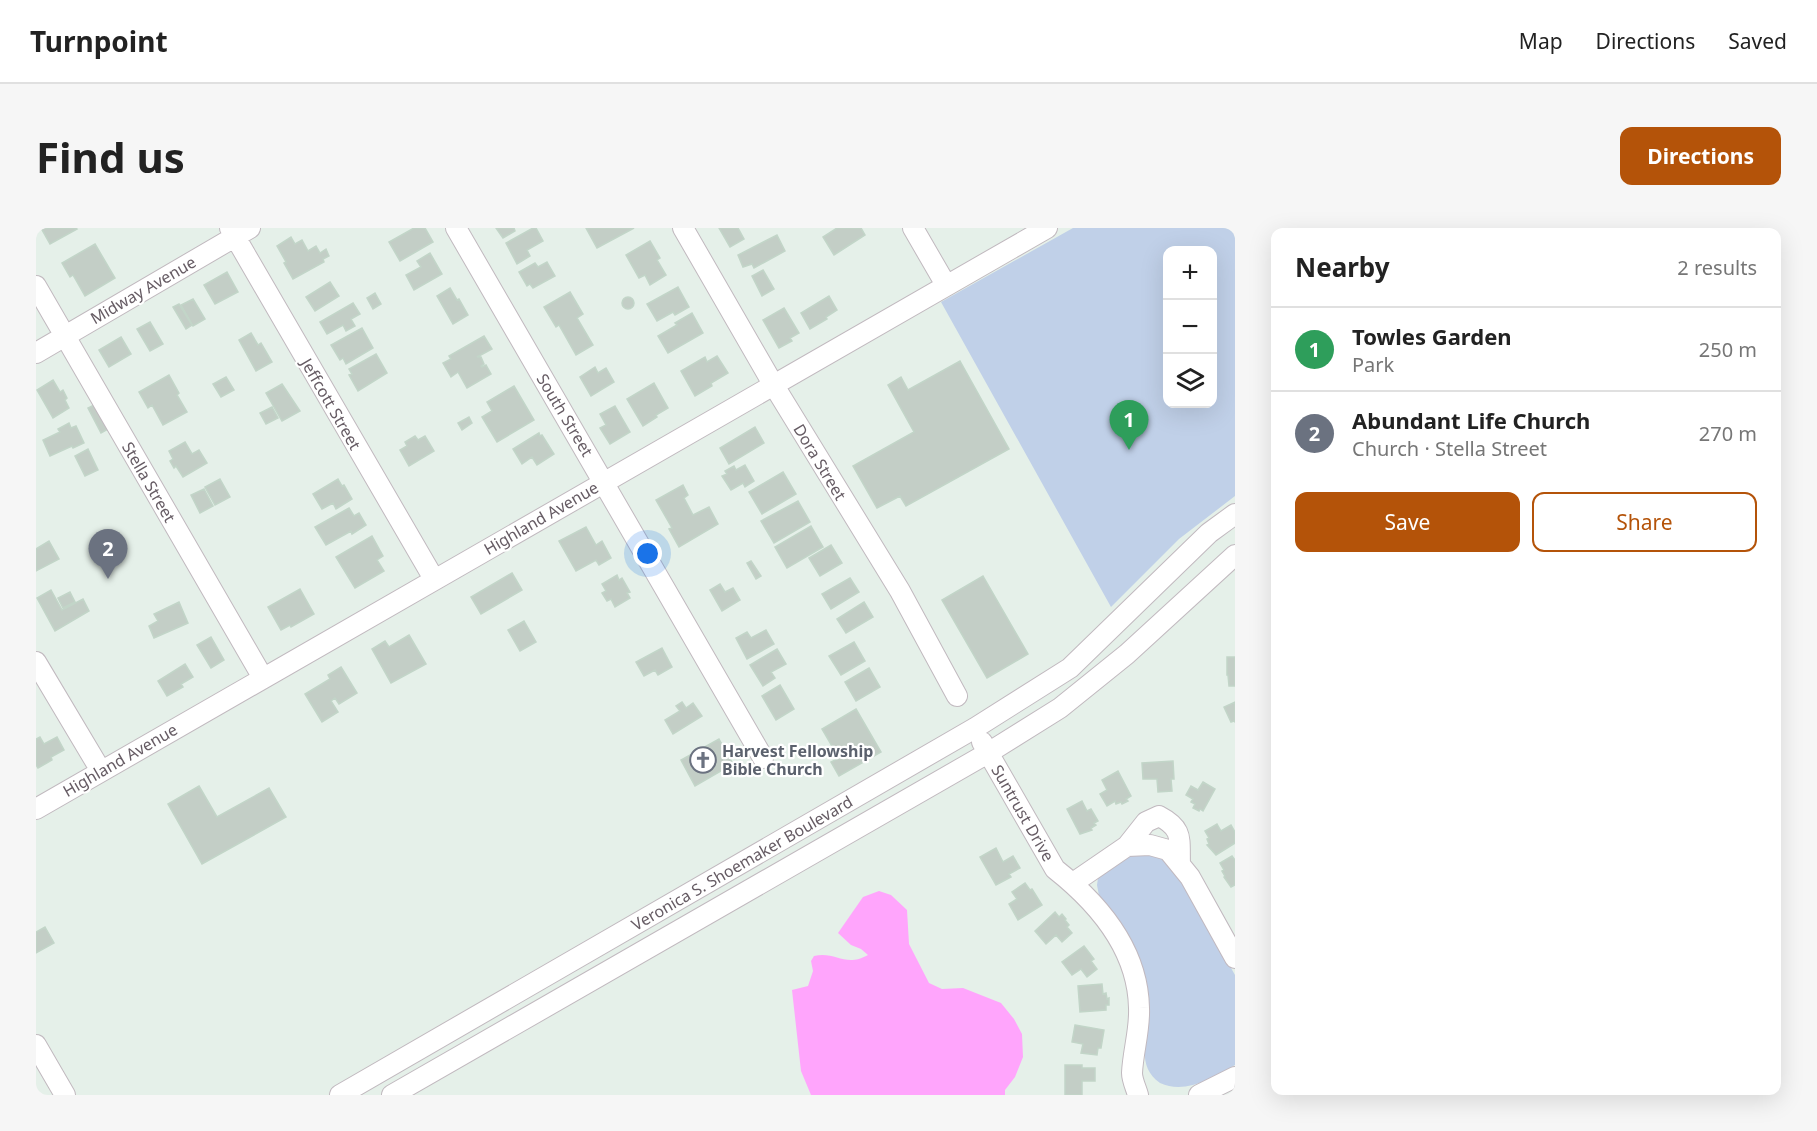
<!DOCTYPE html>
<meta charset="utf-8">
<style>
:root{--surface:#fff;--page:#f6f6f6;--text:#222;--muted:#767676;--line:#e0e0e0;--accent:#b45309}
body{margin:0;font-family:"Noto Sans",sans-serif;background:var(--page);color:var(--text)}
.controls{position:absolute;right:18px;top:18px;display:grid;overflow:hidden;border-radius:12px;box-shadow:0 6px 24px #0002}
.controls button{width:54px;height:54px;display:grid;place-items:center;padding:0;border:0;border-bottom:2px solid var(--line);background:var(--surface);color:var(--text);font:30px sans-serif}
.you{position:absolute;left:612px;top:326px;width:21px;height:21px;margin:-15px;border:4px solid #fff;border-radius:50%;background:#1a73e8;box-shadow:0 0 0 9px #1a73e833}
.badge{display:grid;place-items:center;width:39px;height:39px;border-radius:50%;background:var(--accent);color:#fff;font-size:20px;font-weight:700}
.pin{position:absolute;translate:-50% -50px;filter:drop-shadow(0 2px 3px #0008)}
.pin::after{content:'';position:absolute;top:32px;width:21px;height:18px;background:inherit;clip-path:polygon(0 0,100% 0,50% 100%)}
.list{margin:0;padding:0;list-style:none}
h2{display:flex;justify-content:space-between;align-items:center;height:78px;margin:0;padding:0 24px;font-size:26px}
h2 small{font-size:20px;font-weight:400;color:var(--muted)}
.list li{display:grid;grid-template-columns:39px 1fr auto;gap:18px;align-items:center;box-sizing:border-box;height:84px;padding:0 24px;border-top:2px solid var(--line)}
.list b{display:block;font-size:22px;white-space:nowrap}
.list p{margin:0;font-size:20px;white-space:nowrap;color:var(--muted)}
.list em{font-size:20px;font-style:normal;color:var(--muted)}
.actions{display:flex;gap:12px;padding:18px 24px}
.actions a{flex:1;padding:14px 0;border:2px solid var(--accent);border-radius:12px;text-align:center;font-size:21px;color:var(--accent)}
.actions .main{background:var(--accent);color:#fff}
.icon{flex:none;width:33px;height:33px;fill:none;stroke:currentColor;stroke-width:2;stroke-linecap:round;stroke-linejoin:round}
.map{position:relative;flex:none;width:1199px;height:867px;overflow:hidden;border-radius:12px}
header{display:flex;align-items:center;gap:36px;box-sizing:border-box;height:84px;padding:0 30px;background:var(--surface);border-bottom:2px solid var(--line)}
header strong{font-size:28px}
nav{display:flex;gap:33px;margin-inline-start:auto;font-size:21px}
.intro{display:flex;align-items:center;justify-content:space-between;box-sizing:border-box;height:144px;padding:0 36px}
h1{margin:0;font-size:42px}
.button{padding:15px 27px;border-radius:12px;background:var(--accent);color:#fff;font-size:21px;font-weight:700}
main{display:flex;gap:36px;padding:0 36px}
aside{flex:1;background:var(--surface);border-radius:12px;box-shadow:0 6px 24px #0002}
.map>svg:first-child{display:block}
.green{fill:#c0d0e8;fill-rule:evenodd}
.water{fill:#ffa5fc}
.building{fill:#c3cec6;stroke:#c2d5c8;stroke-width:1.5}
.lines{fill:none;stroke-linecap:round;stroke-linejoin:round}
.minor-casing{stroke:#c1b9bf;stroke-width:22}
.minor{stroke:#fff;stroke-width:20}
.labels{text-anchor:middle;stroke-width:4.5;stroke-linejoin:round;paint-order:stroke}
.street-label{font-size:16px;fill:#665c64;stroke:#fff}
.worship-label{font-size:16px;font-weight:bold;fill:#5b616d;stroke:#fff;text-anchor:start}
</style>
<header>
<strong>Turnpoint</strong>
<nav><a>Map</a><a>Directions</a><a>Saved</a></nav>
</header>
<div class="intro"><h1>Find us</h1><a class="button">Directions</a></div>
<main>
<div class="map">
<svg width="1199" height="867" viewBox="0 0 1199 867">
<rect width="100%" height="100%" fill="#e5f0e9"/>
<!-- green -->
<path class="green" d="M1037,0h162v268l-56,43 -68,68 -170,-305zM1176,22v154h-44v-154z
M1096,625h22l18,11 63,111v90c-23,13 -50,30 -75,18 -27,-19 -10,-50 -11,-77 -1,-10 -3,-21 -5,-31 -8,-34 -24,-53 -45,-79l-2,-11 1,-7z"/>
<!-- water -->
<path class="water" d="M843,663l12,4 16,15 2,34 20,39 13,6 21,-1 38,15 13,16 8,15 1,23 -8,20 -10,13v5h-194l-10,-24 -9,-81 16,-4 5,-15 -2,-10 3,-5c22,-5 31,12 54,-1l-7,-6 -10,-4 -13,-12 25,-36z"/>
<!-- building -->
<path class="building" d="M5,0h35l1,1 -27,15z
M378,0h11l8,14 -33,19 -11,-19z
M460,0h18l1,3 -12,7z
M497,0h3l7,13 -16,9 3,6 -13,8 -11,-21z
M550,0h48l-37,20z
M683,0h19l6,11 -14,8z
M801,0h24l4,7 -31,20 -11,-18z
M741,7l8,16 -31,17 -2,-4 -9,3 -5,-12z
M255,9l4,7 7,-4 6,11 8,-5 4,7 6,-4 3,7 -6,3 1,3 -31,17 -9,-16 2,-1 -9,-16z
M614,13l10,17 -3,2 9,15 -16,10 -5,-10 -6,3 -13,-23z
M59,16l20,34 -30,18 -12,-21 -3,2 -8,-14z
M394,25l12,21 -28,16 -8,-15 15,-8 -4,-6z
M511,34l8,14 -22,12 -3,-4 -3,2 -8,-14 16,-9 3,4z
M727,42l11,19 -12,7 -10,-20z
M191,44l11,20 -23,12 -11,-19z
M294,54l9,14 -24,15 -9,-14z
M642,59l11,20 -14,8 -2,-3 -16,9 -10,-17z
M414,60l7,12 2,-1 9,16 -15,9 -16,-28z
M534,64l13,22 -6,4 16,27 -17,10 -17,-30 -3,2 -12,-20z
M339,65l6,11 -8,5 -6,-11z
M793,68l8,14 -11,7 1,2 -17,10 -9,-16z
M586 75a6 6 0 1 1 12 0a6 6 0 1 1-12 0Z
M157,71l12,20 -12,7 -12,-21z
M317,75l7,11 -9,5 4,7 -9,5 -3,-6 -16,9 -7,-12z
M143,76l13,21 -6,4 -13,-22z
M748,80l15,25 -9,5 2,3 -13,7 -16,-28z
M656,85l11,20 -35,20 -10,-17 19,-11 -2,-2z
M114,94l13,22 -13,7 -13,-22z
M326,100l11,20 -27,16 -3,-6 -3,2 -9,-15z
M215,105l7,12 3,-2 11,19 -16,9 -17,-31z
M448,108l8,13 -15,8h4l3,7 -3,2 1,1 4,-2 5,9 -24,14 -9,-16 -7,5 -8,-14 8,-4 -2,-3z
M85,109l10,17 -22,13 -10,-17z
M340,126l11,19 -29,18 -9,-16 3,-1 -3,-5z
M681,128l11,17 -17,10 1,3 -17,10 -14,-25 24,-14 2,5z
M924,133l49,88 -103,57 -6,-10 -23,12 -24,-42 61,-34 -26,-47 13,-8 7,13z
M559,139l3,6 8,-5 8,14 -23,14 -11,-19z
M133,147l10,18 -2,2 10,17 -24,13 -11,-20 -4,3 -9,-16z
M190,149l8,13 -13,7 -8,-13z
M17,152l7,12 3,-2 4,8 -2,2 4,8 -16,10 -16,-28z
M618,155l14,25 -12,7 1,2 -14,9 -16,-27z
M246,156l18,27 -18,10 -16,-28z
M478,158l20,34 -37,22 -15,-25 10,-6 -5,-9z
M62,175l12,25 -9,5 -13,-25z
M579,178l15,26 -20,12 -10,-16 6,-3 -6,-11z
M236,179l6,11 -12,6 -6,-11z
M433,189l3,6 -10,7 -4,-7z
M33,195l2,5 5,-2 8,17 -11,5 -1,-2 -22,10 -7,-16 17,-8 -2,-3z
M719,199l9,16 -35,21 -9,-16z
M503,205l1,3 2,-1 12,19 -17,11 -5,-8 -10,7 -9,-15z
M379,208l3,4 7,-4 9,15 -25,15 -9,-16 7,-4 -2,-4z
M149,214l7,12 7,-4 8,13 -24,14 -7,-11 -2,2 -4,-7 3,-2 -4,-8z
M52,221l10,21 -13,6 -10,-20z
M709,237l9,16 -9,6 -2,-4 -12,7 -9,-14 5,-2 -2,-3 9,-5 2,4z
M747,244l13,22 -34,20 -13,-22z
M184,251l10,18 -15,8 -10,-18z
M302,251l4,7 2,-1 8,14 -16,10 -3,-6 -11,6 -9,-15z
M647,257l5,10 -4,3 9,17 16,-8 9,17 -39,23 -10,-18 3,-1 -16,-28z
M168,261l9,17 -13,7 -9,-18z
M762,273l12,21 -36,21 -13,-22z
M313,280l5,8 5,-3 7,12 -14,9 -1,-3 -25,14 -11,-18z
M775,298l12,21 -36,21 -12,-21z
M550,299l10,18 6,-4 9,17 -12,7 -3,-5 -20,11 -17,-30z
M336,308l11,20 -6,4 7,11 -29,17 -19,-31z
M13,313l10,18 -23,12v-22z
M795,317l11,18 -22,13 -11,-18z
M715,333l10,15 -5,3 -9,-16z
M476,345l10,17 -41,24 -10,-17z
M581,347l2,5 3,-2 8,14 -3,1 3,5 -15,9 -4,-8 -4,2 -5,-8 4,-2 -4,-7z
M947,348l45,78 -41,24 -45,-78z
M814,350l9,14 -28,17 -9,-15z
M684,356l5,8 8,-4 7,12 -18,11 -12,-21z
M264,361l14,25 -23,13 -1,-2 -9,5 -13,-23z
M15,362l11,20 21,-11 6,12 -34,20 -18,-33z
M34,364l5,10 -12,6 -5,-10z
M143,374l9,21 -34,15 -5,-12 9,-5 -4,-7z
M828,374l9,15 -27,16 -9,-14z
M488,393l12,21 -16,9 -12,-21z
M730,402l8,14 -27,15 -11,-21 11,-6 4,6z
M373,407l17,29 -35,19 -19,-34 13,-8 4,6z
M175,409l13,23 -13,8 -14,-23z
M818,414l11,19 -24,14 -12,-19z
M626,420l10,19 -14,8 -3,-5 -11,6 -8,-14z
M741,421l9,15 -15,8 4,6 -12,8 -13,-21z
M1191,429h8v29h-6l-1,-11h-1z
M149,436l8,13 -12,7 2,3 -16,9 -9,-15z
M305,439l16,26 -18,11 -4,-6 -4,3 7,11 -16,10 -17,-28 25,-15 -2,-4z
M833,440l11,19 -24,14 -11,-19z
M744,457l14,24 -18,11 -14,-24z
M646,474l4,6 7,-5 9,13 -29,18 -8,-14 15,-9 -4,-5z
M1199,474v20l-1,-1 -3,1 -7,-15z
M820,481l25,43 -42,24 -8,-14 8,-4 -17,-29z
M4,509l4,7 13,-7 7,13 -13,7 1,3 -14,8 -2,-3v-26z
M683,511l14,25 -38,22 -14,-26z
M1137,533l1,18h-3l1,12 -14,1 -1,-13h-14l-1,-16z
M1082,543l13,25 -5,3 2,2 -6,3 -1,-2 -5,2 -1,-3 -8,5 -7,-12 7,-4 -5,-10z
M1167,554l12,7 -12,22 -3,-2 -1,2 -6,-3 2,-4 -4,-2 2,-3 -7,-4 5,-9 7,4z
M163,558l18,31 52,-29 17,29 -84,47 -34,-60z
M1046,573l5,10 4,-2 7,12 -4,2 2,2 -5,3 1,2 -12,4 -13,-25z
M1181,596l4,7 10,-6 4,7v11l-19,12 -9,-10 2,-1 -2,-5 2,-1 -4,-7z
M960,620l7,14 10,-6 7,12 -11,6 2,3 -15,8 -16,-28z
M1196,628l3,4v25l-4,2 -7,-10 1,-1 -3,-5 2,-1 -4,-7z
M989,655l5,7 2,-1 10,16 -24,15 -9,-16 8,-5 -5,-7z
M1019,684l4,5 3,-3 4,5 -1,1 4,5 -2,2 5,6 -10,9 -6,-7 -10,9 -11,-13z
M9,699l9,16 -18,10v-21z
M1048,718l10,13 -3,2 6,8 -10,8 -6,-8 -9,6 -10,-13z
M1066,756l1,10 3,-1 1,6 2,-1v7h-3v5l-26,2 -2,-26z
M1039,797l29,5 -3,18h-3l-1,7 -16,-2 2,-9 -11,-2z
M1029,837h17v3h13v13h-13v14h-17z"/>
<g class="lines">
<!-- minor casing -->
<g class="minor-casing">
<path id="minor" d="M194,0l204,351
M420,0l307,530
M647,0l90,156 127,207 57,105
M877,0l33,57
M0,58l227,392
M0,125l214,-125
M0,434l65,109
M946,514l73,127c43,34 83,81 84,139 1,22 -6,43 -7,65 0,7 4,15 6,22
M0,581l1011,-581
M1091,618l19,-24 13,-6c25,13 20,23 21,48
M1037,655l54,-37 23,-1 18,5 22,27 45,81
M0,817l29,50
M304,867l635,-367 95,-60 139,-135 26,-19
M356,867l596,-342 72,-45 67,-54 108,-99
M1163,867l36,-18"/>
</g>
<!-- minor -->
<use href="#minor" class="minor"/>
</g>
<!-- icons -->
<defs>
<g id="church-ring" transform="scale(1.35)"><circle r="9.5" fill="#fff" stroke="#6b7280" stroke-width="1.5"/><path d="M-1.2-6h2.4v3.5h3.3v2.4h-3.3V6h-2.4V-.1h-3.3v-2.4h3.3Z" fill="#6b7280"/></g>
</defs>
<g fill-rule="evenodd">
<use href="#church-ring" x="667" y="532"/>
</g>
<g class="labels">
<!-- street labels -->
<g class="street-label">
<text transform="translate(107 62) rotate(-30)" y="6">Midway Avenue</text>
<text transform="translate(295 176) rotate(60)" y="6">Jeffcott Street</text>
<text transform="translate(529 187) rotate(59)" y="6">South Street</text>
<text transform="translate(784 234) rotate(59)" y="6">Dora Street</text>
<text transform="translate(113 254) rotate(60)" y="6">Stella Street</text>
<text transform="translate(505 290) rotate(-30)" y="6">Highland Avenue</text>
<text transform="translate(84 532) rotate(-30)" y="6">Highland Avenue</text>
<text transform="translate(987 585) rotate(60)" y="6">Suntrust Drive</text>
<text transform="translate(706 635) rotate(-30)" y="6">Veronica S. Shoemaker Boulevard</text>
</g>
<!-- worship labels -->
<g class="worship-label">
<text x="686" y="529">Harvest Fellowship<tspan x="686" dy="18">Bible Church</tspan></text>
</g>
</g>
</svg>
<div class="controls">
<button>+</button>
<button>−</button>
<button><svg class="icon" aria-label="layers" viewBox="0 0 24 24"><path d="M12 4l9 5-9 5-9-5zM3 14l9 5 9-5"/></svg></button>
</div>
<div class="you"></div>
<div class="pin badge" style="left:1093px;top:222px;background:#2e9e5b">1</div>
<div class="pin badge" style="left:72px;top:351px;background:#6b7280">2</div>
</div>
<aside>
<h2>Nearby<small>2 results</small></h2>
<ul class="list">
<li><span class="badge" style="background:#2e9e5b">1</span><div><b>Towles Garden</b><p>Park</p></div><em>250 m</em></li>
<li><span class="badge" style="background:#6b7280">2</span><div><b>Abundant Life Church</b><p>Church · Stella Street</p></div><em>270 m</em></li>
</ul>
<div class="actions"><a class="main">Save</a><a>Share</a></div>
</aside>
</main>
